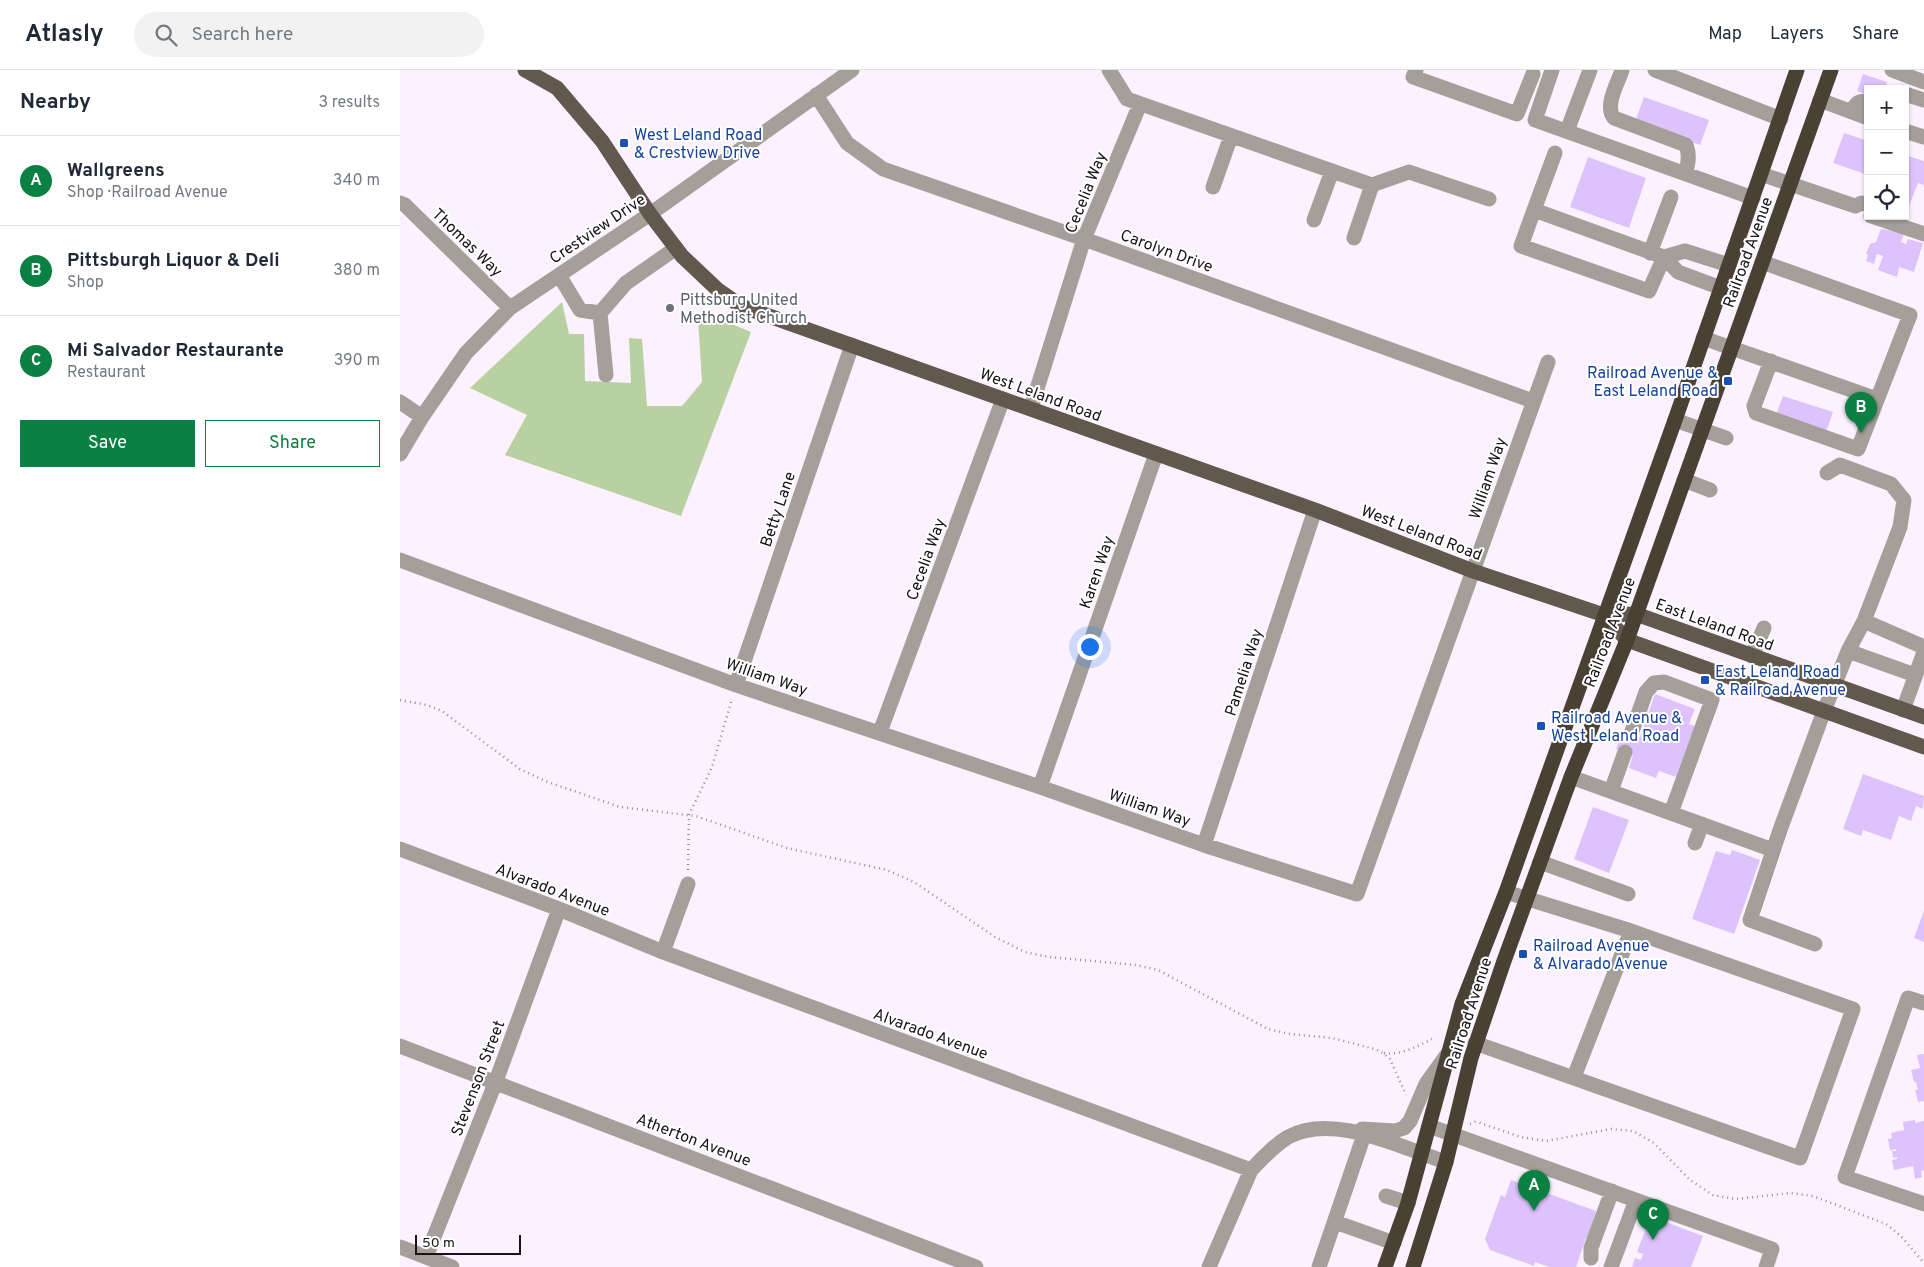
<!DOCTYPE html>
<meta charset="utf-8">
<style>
:root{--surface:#fff;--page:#f2f2f3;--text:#1f2937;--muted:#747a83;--line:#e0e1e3;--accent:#0b8043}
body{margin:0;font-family:Overpass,sans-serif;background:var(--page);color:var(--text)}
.controls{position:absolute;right:15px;top:15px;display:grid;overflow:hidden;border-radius:0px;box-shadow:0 1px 4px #0004}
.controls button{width:45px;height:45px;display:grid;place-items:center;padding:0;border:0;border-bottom:1px solid var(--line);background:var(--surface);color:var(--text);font:25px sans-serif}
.scale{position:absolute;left:15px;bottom:12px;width:106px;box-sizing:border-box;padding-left:5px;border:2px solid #171319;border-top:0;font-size:14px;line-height:18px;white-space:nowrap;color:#171319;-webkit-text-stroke:4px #fff;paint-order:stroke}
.you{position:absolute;left:689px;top:576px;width:18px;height:18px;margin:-12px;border:4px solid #fff;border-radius:50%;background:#1a73e8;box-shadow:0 0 0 8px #1a73e833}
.badge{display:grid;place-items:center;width:32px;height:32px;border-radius:50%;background:var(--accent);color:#fff;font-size:16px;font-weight:700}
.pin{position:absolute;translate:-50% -41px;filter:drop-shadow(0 1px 2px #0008)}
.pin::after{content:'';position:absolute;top:26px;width:18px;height:15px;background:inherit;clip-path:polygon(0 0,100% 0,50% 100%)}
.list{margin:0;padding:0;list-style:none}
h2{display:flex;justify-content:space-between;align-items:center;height:65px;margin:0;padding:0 20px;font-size:21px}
h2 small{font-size:16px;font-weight:400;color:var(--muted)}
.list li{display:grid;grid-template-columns:32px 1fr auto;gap:15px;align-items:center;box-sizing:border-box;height:90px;padding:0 20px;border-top:1px solid var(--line)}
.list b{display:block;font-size:19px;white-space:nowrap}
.list p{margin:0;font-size:16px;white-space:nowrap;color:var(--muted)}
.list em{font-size:16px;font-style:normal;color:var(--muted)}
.actions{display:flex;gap:10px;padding:15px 20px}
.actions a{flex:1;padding:11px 0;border:1px solid var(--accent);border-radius:0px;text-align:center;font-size:18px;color:var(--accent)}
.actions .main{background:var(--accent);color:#fff}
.icon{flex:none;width:28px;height:28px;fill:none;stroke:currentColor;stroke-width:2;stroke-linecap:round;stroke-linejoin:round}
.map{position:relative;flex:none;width:1524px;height:1197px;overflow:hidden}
header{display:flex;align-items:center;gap:30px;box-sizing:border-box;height:70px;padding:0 25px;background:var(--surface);border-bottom:1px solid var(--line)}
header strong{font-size:24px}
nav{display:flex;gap:28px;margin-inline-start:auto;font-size:18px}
.search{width:350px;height:45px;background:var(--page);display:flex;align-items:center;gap:12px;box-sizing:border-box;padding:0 18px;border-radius:28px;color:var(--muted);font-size:19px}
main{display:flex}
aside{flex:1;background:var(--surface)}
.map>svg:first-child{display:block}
.green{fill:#b9d0a0}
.building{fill:#dec2fc}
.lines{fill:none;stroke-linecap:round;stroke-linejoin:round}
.path{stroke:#948d97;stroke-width:2.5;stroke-dasharray:1 4;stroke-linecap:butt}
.minor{stroke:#a59f99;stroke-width:15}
.major{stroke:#62584e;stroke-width:15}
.highway{stroke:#4b4034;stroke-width:15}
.transit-dot{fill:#1a4fb4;stroke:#fff;stroke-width:2}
.worship-dot{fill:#6b7280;stroke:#fff;stroke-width:2}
.labels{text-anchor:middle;stroke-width:4;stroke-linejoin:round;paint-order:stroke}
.transit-label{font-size:16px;fill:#164399;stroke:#fff;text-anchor:start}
.street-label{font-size:16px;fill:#171319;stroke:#fff}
.worship-label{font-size:16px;fill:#5b616d;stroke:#fff;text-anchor:start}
</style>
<header>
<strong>Atlasly</strong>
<div class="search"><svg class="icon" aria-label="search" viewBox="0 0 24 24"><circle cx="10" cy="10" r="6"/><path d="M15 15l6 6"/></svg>Search here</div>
<nav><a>Map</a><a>Layers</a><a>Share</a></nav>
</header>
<main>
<aside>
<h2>Nearby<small>3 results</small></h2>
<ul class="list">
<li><span class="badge">A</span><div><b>Wallgreens</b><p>Shop · Railroad Avenue</p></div><em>340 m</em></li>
<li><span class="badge">B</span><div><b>Pittsburgh Liquor &amp; Deli</b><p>Shop</p></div><em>380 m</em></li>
<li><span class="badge">C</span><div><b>Mi Salvador Restaurante</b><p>Restaurant</p></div><em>390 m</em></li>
</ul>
<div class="actions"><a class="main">Save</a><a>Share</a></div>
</aside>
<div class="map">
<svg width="1524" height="1197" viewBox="0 0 1524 1197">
<rect width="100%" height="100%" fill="#fcf2ff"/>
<!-- green -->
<path class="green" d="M162,232l7,32h15l1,47 46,2 -2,-45 13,1 5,67h35l20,-24 -4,-63 17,-2 36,15 -70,184 -176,-61 22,-40 -57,-27z"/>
<!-- building -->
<path class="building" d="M1463,4l24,8 -2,7h-17v6l-11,-4z
M1244,27l65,23 -9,25 -65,-23z
M1444,63l24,8v34l-35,-12z
M1505,85l19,6v24l-6,-2 -13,33z
M1188,87l58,21 -17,50 -59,-21z
M1481,159l23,4 -3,9 5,2 2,-5 15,4 -9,29 -15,-5 -2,10 -19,-7 5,-14 -6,-2 -3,10 -8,-3 2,-6 -2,-1 4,-10 6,-2z
M1383,326l50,16 -7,20 -50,-17z
M1255,624l40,15 -6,15 6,2 -19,51 -17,-6 -3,7 -27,-10 4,-13 -17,-6 7,-18 17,6z
M1463,704l61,22 -1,13 -7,-3 -5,15 -12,-5 -8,24 -28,-10 -2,6 -18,-7z
M1193,737l36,13 -20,53 -35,-14z
M1332,780l28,10 -26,74 -42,-15 24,-68 14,4z
M1524,841v31l-10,-4z
M1524,984v47l-6,1 -3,-12h3l-2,-8h-2l-3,-12 9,-2 -3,-13z
M1515,1050v3l9,-2v49l-3,1 1,6 -7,2 -2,-13 -19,4 -2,-10 5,-1v-2l-4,1 -1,-7h4v-2l-6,1 -2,-11 4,-1 -1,-5 13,-3 -1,-8z
M1111,1110l85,31 -2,8 11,4 -7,19 -12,-4 -10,29h-27l-14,-5 -1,4 -44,-16 -5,-11 16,-44 4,2z
M1255,1148l48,18 -12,31h-59l3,-9 6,2 2,-6 -6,-2 12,-32 5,2z"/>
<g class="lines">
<!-- path -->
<path class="path" d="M0,630l27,5 15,6 78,58 25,12 75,26 76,9 91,32 100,22 27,12 81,55 30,15 24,5 87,8 22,5 110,59 22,5 42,4 43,11 8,4 7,6 16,36
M288,800l1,-55 23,-48 20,-68
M984,983c17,3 33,-7 48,-14
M1070,1054l5,-2 5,1 41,14 25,4 65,-12 22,2 21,12 36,37 23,15 22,4 56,-6 22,3 73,28 15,12 23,27"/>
<!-- minor -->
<path class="minor" d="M709,0l18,29 245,86 37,-13 80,27
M1016,0l-3,7 104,37 16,-40
M1152,0l-17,50 218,78
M1222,0c-4,13 -18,36 -8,48l72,27c4,10 3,18 -1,28
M1255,0l126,49
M1492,0l32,12
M1505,24l19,6
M416,25l31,48 36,26 201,70 449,162
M1420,30l48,18
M1451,42c5,-8 7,-13 17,-10
M1167,61l23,-61
M1505,61l19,6
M1361,104l94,32 7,-3 6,2
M813,117l18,-51
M0,133l5,2 105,103
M1134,140l21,-57
M1471,146l53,18
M914,150l18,-49
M954,168l18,-53
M1250,183l21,-56
M1264,187l-15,34 -128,-45 13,-36 130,47 14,15 43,16
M1264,187l21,-6 44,14
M1362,192l148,53 -52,134 -102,-36 -2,-7 17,-45
M159,205l21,35 20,3 26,-30 50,-35
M200,243l6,62
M1303,268l174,61
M0,332l22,15
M631,338l53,-169 56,-135
M1275,350l51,18
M0,384l22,-37 44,-64 44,-45 140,-94 202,-144
M1427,403l13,-8 51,19 13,16 -4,27 -36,94
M1284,410l26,10
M0,490l336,125 304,102 164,58 153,49 191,-532
M1448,581l67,24
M1352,586l12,-28
M336,615l116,-340
M1503,640l21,-58
M480,662l123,-333
M1231,664l15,-42 8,-9 10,-1 48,18 -41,113
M1171,707l202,73
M640,717l116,-333
M1211,721l14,-39
M1295,773l7,-19
M804,775l111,-335
M0,779l159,60 104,43 588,218c12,-12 22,-24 37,-33 46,-25 113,11 158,25
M1140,792l88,32
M1415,874l-65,-24 30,-90 44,-119 24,-60 16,-30 60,26
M263,882l25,-68
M1524,933l-16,-5 -63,179 79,27
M1075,973l325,115 53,-149 -222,-78 -125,-39
M0,976l576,221
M1174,1007l57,-146
M1029,1056l343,123 -6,18
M962,1059l33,2 9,-3 6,-7 16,-37 23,-32
M986,1126l22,7
M935,1152l59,21
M0,1177l52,20
M26,1187l70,-176 63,-172
M1191,1188v-10l21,-57
M809,1197l42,-97
M919,1197l45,-132
M1211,1197l25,-67"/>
<!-- major -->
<path class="major" d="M125,0l32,18 45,53 48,73 32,42 36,34 23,16 574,204 158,61 131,44 32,-1 288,103
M1204,545l23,25 297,107"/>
<!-- highway -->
<path class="highway" d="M985,1197l23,-64 54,-199 44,-112 169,-472 122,-350
M1013,1197l33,-105 25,-104 33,-97 67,-184 56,-137 204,-570"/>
</g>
<!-- markers -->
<g class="transit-dot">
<rect x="219" y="68" width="10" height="10" rx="2.5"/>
<rect x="1323" y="306" width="10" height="10" rx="2.5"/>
<rect x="1300" y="605" width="10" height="10" rx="2.5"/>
<rect x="1136" y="651" width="10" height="10" rx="2.5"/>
<rect x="1118" y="879" width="10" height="10" rx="2.5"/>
</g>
<circle class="worship-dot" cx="270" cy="238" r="5"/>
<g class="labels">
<!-- transit labels -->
<g class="transit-label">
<text x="234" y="70">West Leland Road<tspan x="234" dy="18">&amp; Crestview Drive</tspan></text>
<text x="1318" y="308" text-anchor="end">Railroad Avenue &amp;<tspan x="1318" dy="18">East Leland Road</tspan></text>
<text x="1315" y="607">East Leland Road<tspan x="1315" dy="18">&amp; Railroad Avenue</tspan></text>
<text x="1151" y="653">Railroad Avenue &amp;<tspan x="1151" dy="18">West Leland Road</tspan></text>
<text x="1133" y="881">Railroad Avenue<tspan x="1133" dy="18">&amp; Alvarado Avenue</tspan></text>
</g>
<!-- street labels -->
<g class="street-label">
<text transform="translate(685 122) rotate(-68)" y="6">Cecelia Way</text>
<text transform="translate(197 158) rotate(-34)" y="6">Crestview Drive</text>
<text transform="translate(68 172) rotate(44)" y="6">Thomas Way</text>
<text transform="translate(767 180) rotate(20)" y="6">Carolyn Drive</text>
<text transform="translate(1347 182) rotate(-70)" y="6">Railroad Avenue</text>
<text transform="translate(641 324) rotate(20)" y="6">West Leland Road</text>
<text transform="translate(1087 408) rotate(-71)" y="6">William Way</text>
<text transform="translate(377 439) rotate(-71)" y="6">Betty Lane</text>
<text transform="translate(1022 462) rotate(21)" y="6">West Leland Road</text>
<text transform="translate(525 489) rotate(-70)" y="6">Cecelia Way</text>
<text transform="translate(696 502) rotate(-71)" y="6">Karen Way</text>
<text transform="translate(1315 554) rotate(20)" y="6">East Leland Road</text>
<text transform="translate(1209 562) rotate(-69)" y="6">Railroad Avenue</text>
<text transform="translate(843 602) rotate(-72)" y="6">Pamelia Way</text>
<text transform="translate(367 606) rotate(19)" y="6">William Way</text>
<text transform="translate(750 737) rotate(19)" y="6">William Way</text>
<text transform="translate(153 819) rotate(21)" y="6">Alvarado Avenue</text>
<text transform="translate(1068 943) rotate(-72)" y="6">Railroad Avenue</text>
<text transform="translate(531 963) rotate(20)" y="6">Alvarado Avenue</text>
<text transform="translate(77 1008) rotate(-69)" y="6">Stevenson Street</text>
<text transform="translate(294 1069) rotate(21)" y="6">Atherton Avenue</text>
</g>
<!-- worship labels -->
<g class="worship-label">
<text x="280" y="235">Pittsburg United<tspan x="280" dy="18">Methodist Church</tspan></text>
</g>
</g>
</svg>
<div class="controls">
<button>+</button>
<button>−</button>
<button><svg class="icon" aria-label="locate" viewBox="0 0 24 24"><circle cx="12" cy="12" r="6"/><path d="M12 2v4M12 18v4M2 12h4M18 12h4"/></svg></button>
</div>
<div class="scale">50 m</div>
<div class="you"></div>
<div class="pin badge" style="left:1134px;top:1141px">A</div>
<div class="pin badge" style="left:1461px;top:363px">B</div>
<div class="pin badge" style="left:1253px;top:1170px">C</div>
</div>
</main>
